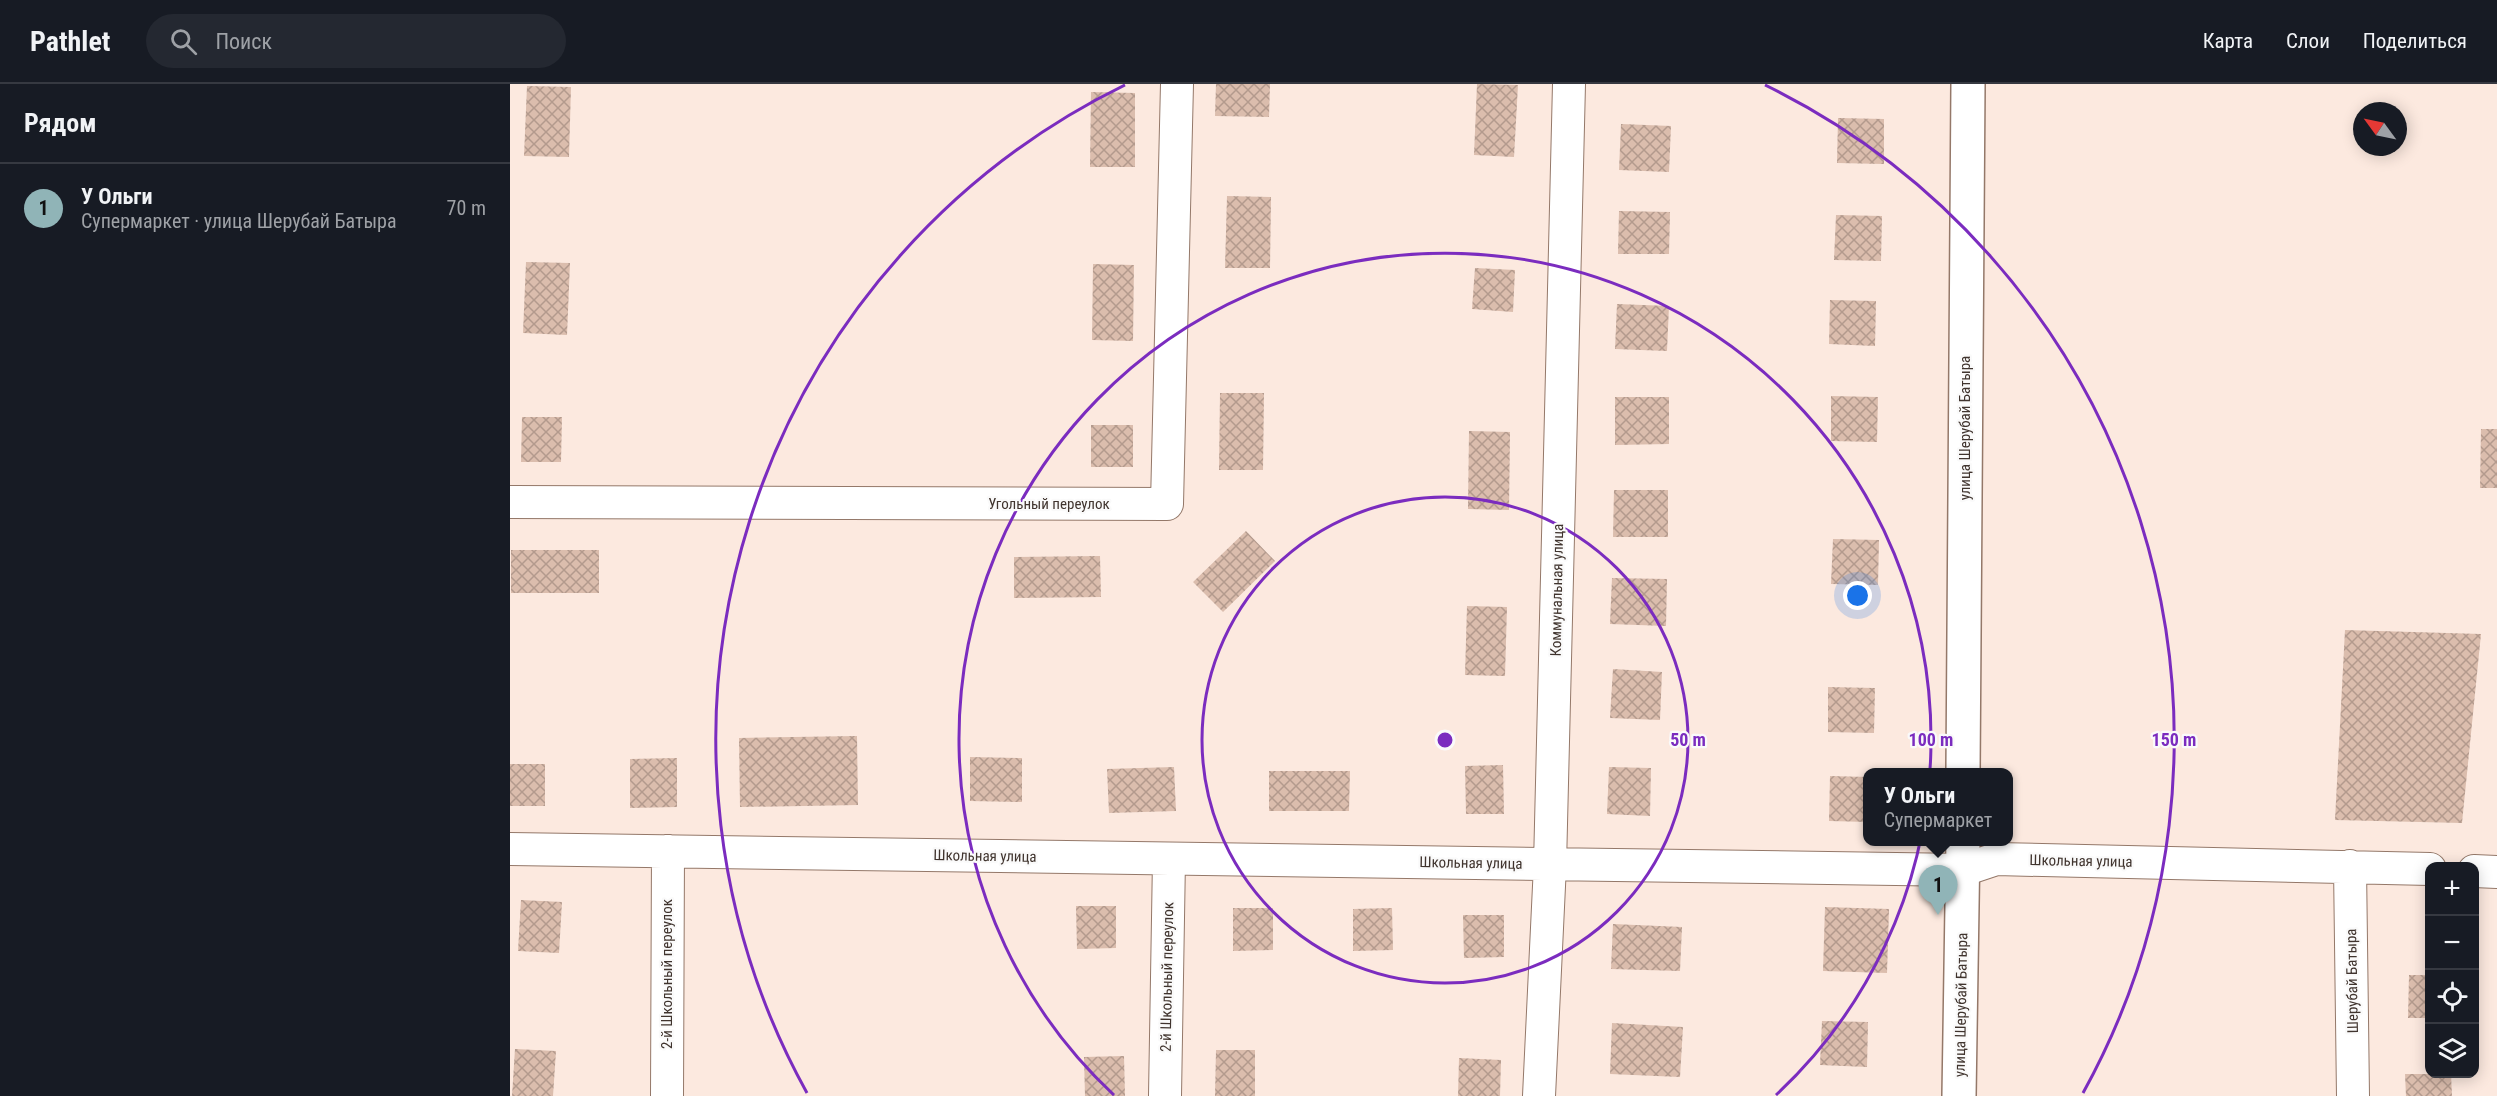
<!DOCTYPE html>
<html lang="ru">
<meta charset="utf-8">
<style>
:root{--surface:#171b24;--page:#242831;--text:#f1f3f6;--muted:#9ea1a6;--line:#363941;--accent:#90b4b7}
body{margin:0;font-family:"Roboto Condensed",sans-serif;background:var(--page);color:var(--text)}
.controls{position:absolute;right:18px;bottom:18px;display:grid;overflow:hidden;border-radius:12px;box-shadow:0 3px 15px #0003}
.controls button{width:54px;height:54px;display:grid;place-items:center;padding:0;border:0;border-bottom:2px solid var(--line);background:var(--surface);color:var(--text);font:30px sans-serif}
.compass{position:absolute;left:1843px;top:18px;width:54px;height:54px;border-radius:50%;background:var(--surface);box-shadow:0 3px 15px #0003;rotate:303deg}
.you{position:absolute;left:1348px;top:512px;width:21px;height:21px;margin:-15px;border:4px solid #fff;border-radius:50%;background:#1a73e8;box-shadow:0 0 0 9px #1a73e833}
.badge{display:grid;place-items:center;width:39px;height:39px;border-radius:50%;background:var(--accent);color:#111;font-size:20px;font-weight:700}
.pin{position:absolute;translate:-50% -50px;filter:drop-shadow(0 2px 3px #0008)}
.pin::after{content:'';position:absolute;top:32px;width:21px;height:18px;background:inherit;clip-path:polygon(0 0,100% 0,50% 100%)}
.popup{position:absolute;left:1353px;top:684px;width:150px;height:78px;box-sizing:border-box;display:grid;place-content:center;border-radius:12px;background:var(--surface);filter:drop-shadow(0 2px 4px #0005);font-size:20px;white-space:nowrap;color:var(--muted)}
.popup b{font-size:22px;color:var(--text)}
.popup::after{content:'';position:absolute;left:50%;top:100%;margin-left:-12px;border:12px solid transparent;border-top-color:var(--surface)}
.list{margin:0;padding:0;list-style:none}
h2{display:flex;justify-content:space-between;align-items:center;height:78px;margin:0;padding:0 24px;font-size:26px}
h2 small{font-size:20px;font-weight:400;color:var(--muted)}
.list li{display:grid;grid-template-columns:39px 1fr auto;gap:18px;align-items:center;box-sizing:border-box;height:90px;padding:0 24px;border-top:2px solid var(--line)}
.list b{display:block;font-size:22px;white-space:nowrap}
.list p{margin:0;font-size:20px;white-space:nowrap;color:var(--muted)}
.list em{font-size:20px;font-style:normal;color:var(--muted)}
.icon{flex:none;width:33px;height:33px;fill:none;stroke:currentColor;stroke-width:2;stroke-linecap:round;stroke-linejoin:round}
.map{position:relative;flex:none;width:1987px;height:1012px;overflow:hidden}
header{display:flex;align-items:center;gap:36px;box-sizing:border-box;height:84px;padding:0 30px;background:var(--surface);border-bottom:2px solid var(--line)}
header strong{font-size:28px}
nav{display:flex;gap:33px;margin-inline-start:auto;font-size:21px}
.search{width:420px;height:54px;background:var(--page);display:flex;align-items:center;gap:15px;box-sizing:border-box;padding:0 21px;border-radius:33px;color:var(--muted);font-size:22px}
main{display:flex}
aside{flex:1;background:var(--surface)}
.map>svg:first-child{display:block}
.building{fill:url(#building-cross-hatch)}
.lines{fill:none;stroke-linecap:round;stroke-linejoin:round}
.minor-casing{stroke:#947869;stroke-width:34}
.tertiary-casing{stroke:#947869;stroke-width:36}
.minor{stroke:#fff;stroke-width:32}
.tertiary{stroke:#fff;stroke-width:33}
.ring{fill:none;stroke:#7b2cbf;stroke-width:3}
.labels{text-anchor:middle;stroke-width:4.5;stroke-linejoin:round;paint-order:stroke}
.street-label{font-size:15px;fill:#40342e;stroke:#fafafa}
.centre{fill:#7b2cbf;stroke:#fafafa;stroke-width:3}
.ring-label{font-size:18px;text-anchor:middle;font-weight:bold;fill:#7b2cbf;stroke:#fafafa;stroke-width:4.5;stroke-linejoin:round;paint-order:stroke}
</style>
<header>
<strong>Pathlet</strong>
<div class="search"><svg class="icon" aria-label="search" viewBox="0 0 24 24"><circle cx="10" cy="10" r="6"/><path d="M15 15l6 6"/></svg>Поиск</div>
<nav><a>Карта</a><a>Слои</a><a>Поделиться</a></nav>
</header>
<main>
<aside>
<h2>Рядом<small></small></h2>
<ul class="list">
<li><span class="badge">1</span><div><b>У Ольги</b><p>Супермаркет · улица Шерубай Батыра</p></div><em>70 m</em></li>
</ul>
</aside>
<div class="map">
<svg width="1987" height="1012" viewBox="0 0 1987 1012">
<defs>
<pattern id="building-cross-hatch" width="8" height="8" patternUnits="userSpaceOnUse" patternTransform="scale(1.5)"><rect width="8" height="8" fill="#dbbdad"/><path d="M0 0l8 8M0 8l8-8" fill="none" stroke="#b39a8d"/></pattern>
</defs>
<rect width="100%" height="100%" fill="#fce9df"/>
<!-- building -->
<path class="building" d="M706,0h54l-1,33 -54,-1z
M967,0l41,1 -4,72 -40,-2z
M17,2l44,1 -2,70 -45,-1z
M581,8l44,1v74h-45z
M1328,34l46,1v45l-47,-1z
M1111,40l50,2 -2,46 -50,-2z
M717,112l44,1 -1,71h-45z
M1109,127l51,1 -1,42h-51z
M1326,131l46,1 -1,45 -47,-1z
M16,178l44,1 -3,72 -44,-2z
M583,180l41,1 -1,76 -41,-1z
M965,184l40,2 -2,42 -41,-3z
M1320,216l46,1 -1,45 -46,-2z
M1107,220l52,2 -2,45 -52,-2z
M710,309h44l-1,77h-44z
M1321,312l47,1 -1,45 -46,-1z
M1105,313h54v47l-54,1z
M12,333h40l-1,45h-40z
M581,341h42v42h-42z
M1971,345h16v59h-17z
M959,347l41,1 -1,78 -41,-1z
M1104,406h54v47h-55z
M736,447l29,30 -52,51 -30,-30z
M1323,455l46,1 -1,45 -47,-1z
M1,466h88v43h-88z
M590,472l1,41 -87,1v-41z
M1102,494l55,1 -1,47 -56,-2z
M957,522l40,1 -2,69 -40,-1z
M1835,546l136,4 -19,189 -127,-3z
M1103,585l49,3 -2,48 -50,-2z
M1318,603l47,1 -1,45 -46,-1z
M347,652l1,69 -118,2 -1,-69z
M460,673l52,1v44l-52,-1z
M167,674v49l-47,1v-49z
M0,680h35v42h-35z
M993,681l1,49h-38l-1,-48z
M664,683l2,44 -67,2 -2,-44z
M1099,683l42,1 -1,48 -43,-2z
M759,687h81l-1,40h-80z
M1320,692l38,1v45l-39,-1z
M11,816l41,2 -3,51 -41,-2z
M566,822h40v42l-39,1z
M1315,823l64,2 -2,64 -64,-2z
M723,824h40v42l-40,1z
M882,824l1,42 -40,1v-42z
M953,831h41v42l-40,1z
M1103,840l69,3 -2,44 -69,-2z
M1899,891h21v43h-22z
M1312,937l46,1 -1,45 -47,-2z
M1102,939l71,4 -3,50 -70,-3z
M5,965l41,2 -3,45h-41z
M706,966h39v46h-40z
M614,972l1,40h-40l-1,-39z
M949,974l42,2 -1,36h-42z
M1895,990h46l1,22h-46z"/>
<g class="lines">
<!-- minor casing -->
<g class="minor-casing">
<path id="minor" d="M0,418l657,2 10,-420
M0,765l1453,21 33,-11 434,10
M1840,782l3,230
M1964,787l23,1
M157,1012l1,-245
M655,1012l4,-237
M1029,1012l11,-231 19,-781"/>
</g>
<!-- tertiary casing -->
<g class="tertiary-casing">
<path id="tertiary" d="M1453,688l5,-688
M1449,1012l4,-254"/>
</g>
<!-- minor -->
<use href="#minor" class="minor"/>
<!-- tertiary -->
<use href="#tertiary" class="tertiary"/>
</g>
<!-- distance rings -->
<g class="ring">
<circle cx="935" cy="656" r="243"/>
<path d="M604 1011A486 486 0 1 1 1266 1011"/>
<path d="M297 1009A729 729 0 0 1 615 1M1255 1A729 729 0 0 1 1573 1009"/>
</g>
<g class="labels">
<!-- street labels -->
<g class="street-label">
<text transform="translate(1455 344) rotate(-90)" y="5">улица Шерубай Батыра</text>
<text x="539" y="425">Угольный переулок</text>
<text transform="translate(1047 506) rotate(-89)" y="5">Коммунальная улица</text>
<text transform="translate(475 772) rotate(1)" y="5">Школьная улица</text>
<text transform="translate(1571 777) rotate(1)" y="5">Школьная улица</text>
<text transform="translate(961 779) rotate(1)" y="5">Школьная улица</text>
<text transform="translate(157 890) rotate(-90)" y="5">2-й Школьный переулок</text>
<text transform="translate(657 893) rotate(-89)" y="5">2-й Школьный переулок</text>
<text transform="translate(1842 897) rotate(-91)" y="5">Шерубай Батыра</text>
<text transform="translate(1451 921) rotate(-89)" y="5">улица Шерубай Батыра</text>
</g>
</g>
<circle cx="935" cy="656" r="9" class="centre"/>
<g class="ring-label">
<text x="1178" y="662">50 m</text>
<text x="1421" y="662">100 m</text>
<text x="1664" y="662">150 m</text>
</g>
</svg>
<div class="controls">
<button>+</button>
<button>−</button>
<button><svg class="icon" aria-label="locate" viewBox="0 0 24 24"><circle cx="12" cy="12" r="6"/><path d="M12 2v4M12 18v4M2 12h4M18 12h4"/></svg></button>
<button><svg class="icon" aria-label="layers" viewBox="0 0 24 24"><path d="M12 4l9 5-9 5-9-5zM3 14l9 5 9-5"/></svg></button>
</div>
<svg class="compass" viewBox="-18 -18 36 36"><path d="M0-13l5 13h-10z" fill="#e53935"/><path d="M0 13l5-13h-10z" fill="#9ea1a6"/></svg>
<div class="you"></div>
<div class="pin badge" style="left:1428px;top:831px">1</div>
<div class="popup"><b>У Ольги</b>Супермаркет</div>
</div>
</main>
